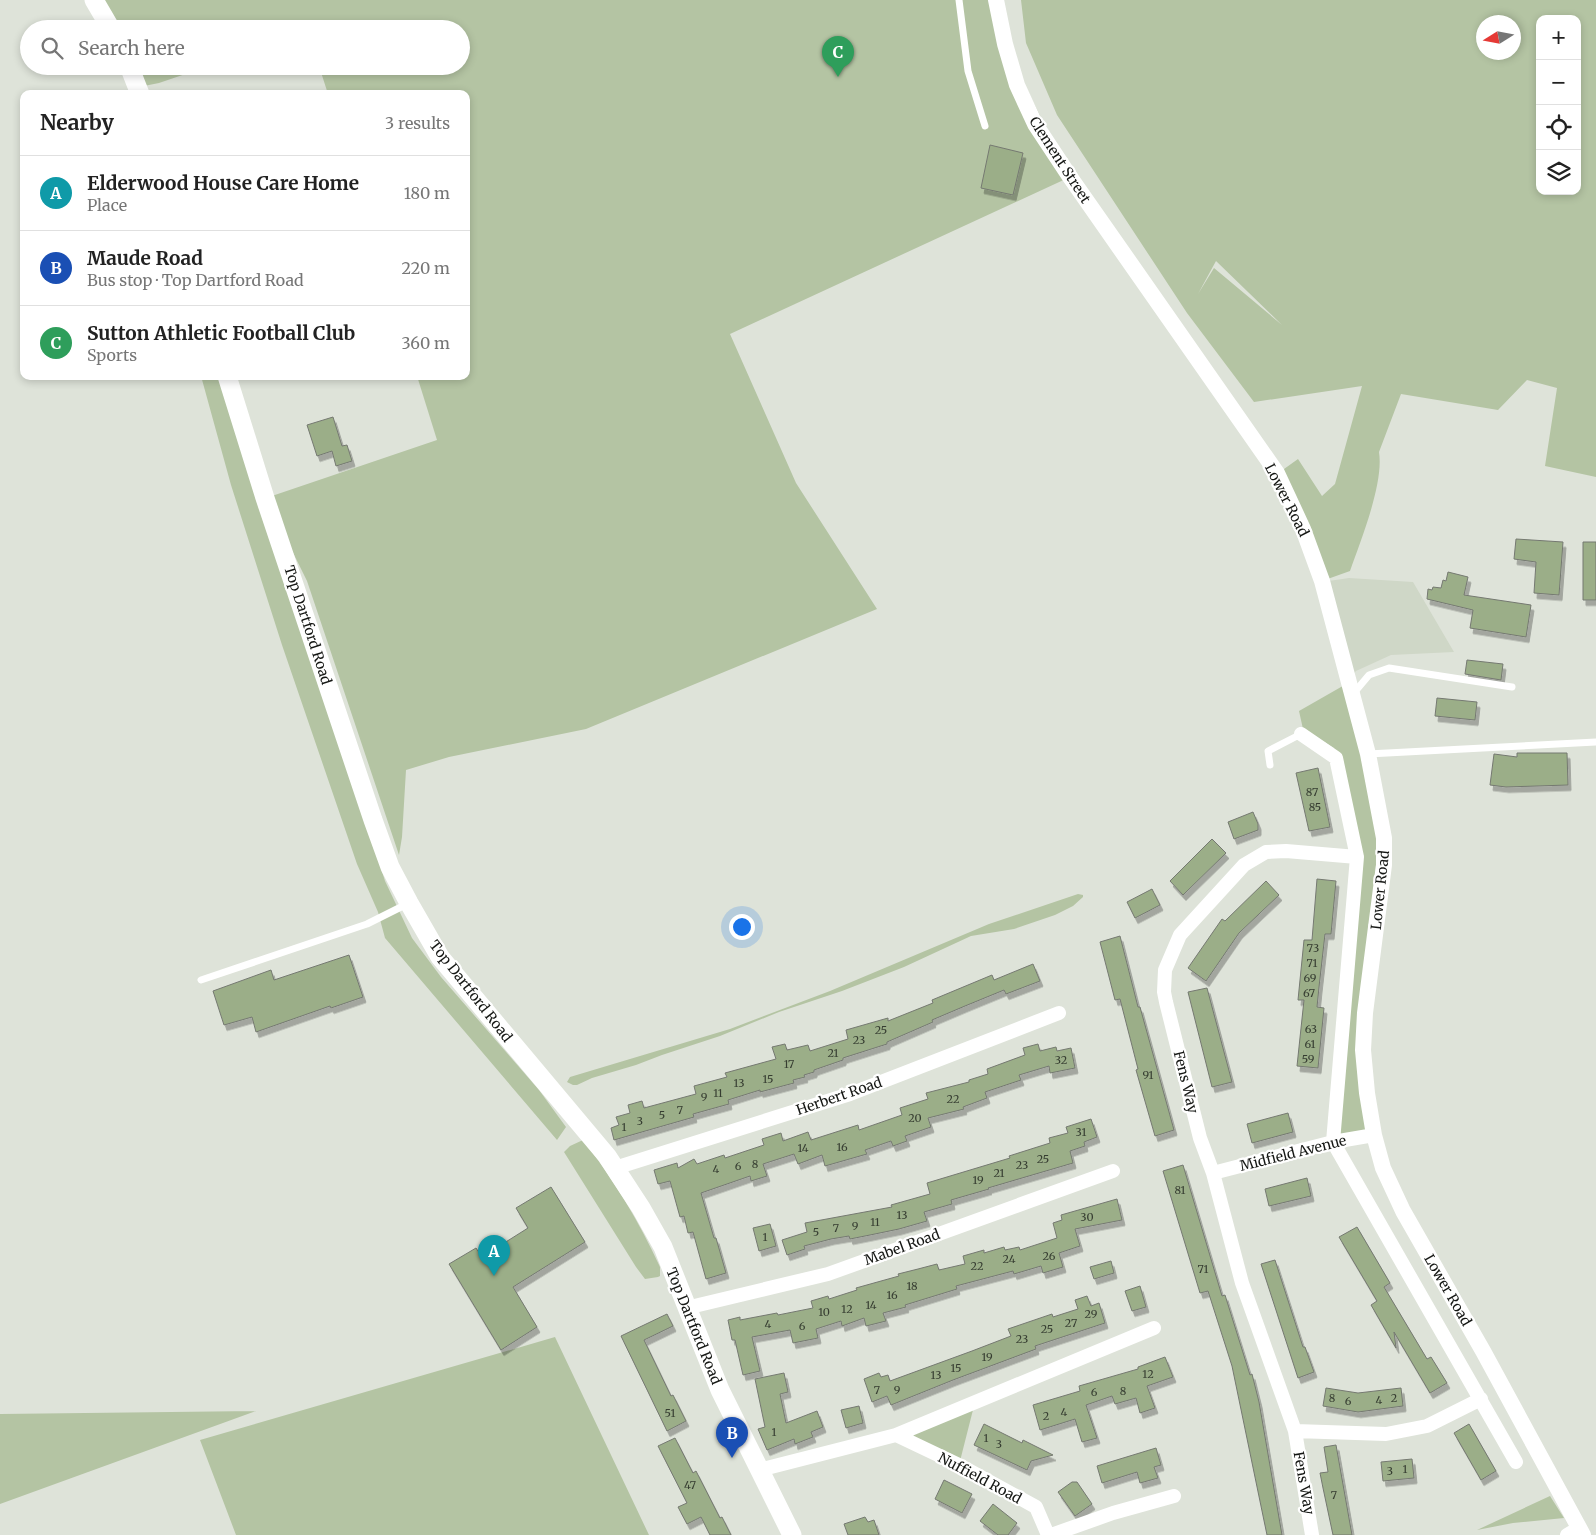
<!DOCTYPE html>
<meta charset="utf-8">
<style>
:root{--surface:#fff;--page:#f6f6f6;--text:#222;--muted:#767676;--line:#e0e0e0;--accent:#d93025}
body{margin:0;font-family:Merriweather,serif;background:var(--page);color:var(--text)}
.controls{position:absolute;right:15px;top:15px;display:grid;overflow:hidden;border-radius:10px;box-shadow:0 2px 8px #0003}
.controls button{width:45px;height:45px;display:grid;place-items:center;padding:0;border:0;border-bottom:1px solid var(--line);background:var(--surface);color:var(--text);font:25px sans-serif}
.compass{position:absolute;left:1476px;top:15px;width:45px;height:45px;border-radius:50%;background:var(--surface);box-shadow:0 2px 8px #0003;rotate:259deg}
.you{position:absolute;left:741px;top:926px;width:18px;height:18px;margin:-12px;border:4px solid #fff;border-radius:50%;background:#1a73e8;box-shadow:0 0 0 8px #1a73e833}
.badge{display:grid;place-items:center;width:32px;height:32px;border-radius:50%;background:var(--accent);color:#fff;font-size:16px;font-weight:700}
.pin{position:absolute;translate:-50% -41px;filter:drop-shadow(0 1px 2px #0008)}
.pin::after{content:'';position:absolute;top:26px;width:18px;height:15px;background:inherit;clip-path:polygon(0 0,100% 0,50% 100%)}
.list{margin:0;padding:0;list-style:none}
h2{display:flex;justify-content:space-between;align-items:center;height:65px;margin:0;padding:0 20px;font-size:21px}
h2 small{font-size:16px;font-weight:400;color:var(--muted)}
.list li{display:grid;grid-template-columns:32px 1fr auto;gap:15px;align-items:center;box-sizing:border-box;height:75px;padding:0 20px;border-top:1px solid var(--line)}
.list b{display:block;font-size:19px;white-space:nowrap}
.list p{margin:0;font-size:16px;white-space:nowrap;color:var(--muted)}
.list em{font-size:16px;font-style:normal;color:var(--muted)}
.icon{flex:none;width:28px;height:28px;fill:none;stroke:currentColor;stroke-width:2;stroke-linecap:round;stroke-linejoin:round}
.map{position:relative;flex:none;width:1596px;height:1535px;overflow:hidden}
.search{position:absolute;background:var(--surface);box-shadow:0 2px 8px #0003;left:20px;top:20px;width:450px;height:55px;display:flex;align-items:center;gap:12px;box-sizing:border-box;padding:0 18px;border-radius:28px;color:var(--muted);font-size:19px}
.panel{position:absolute;background:var(--surface);box-shadow:0 2px 8px #0003;left:20px;top:90px;width:450px;height:290px;border-radius:10px}
.map>svg:first-child{display:block}
.built{fill:#cfd7c7}
.green{fill:#b4c4a3;fill-rule:evenodd}
.building{fill:#9bae88;stroke:#757971;filter:url(#shadow)}
.lines{fill:none;stroke-linecap:round;stroke-linejoin:round}
.service{stroke:#fff;stroke-width:7}
.minor{stroke:#fff;stroke-width:14}
.tertiary{stroke:#fff;stroke-width:16}
.secondary{stroke:#fff;stroke-width:19}
.labels{text-anchor:middle;stroke-width:4.5;stroke-linejoin:round;paint-order:stroke}
.number-label{font-size:11px;fill:#363d31}
.street-label{font-size:14px;fill:#151714;stroke:#fff}
</style>
<div class="map">
<svg width="1596" height="1535" viewBox="0 0 1596 1535">
<defs>
<filter id="shadow"><feDropShadow dx="3" dy="5.5" stdDeviation="0" flood-color="#0004"/></filter>
</defs>
<rect width="100%" height="100%" fill="#dee3d9"/>
<!-- built -->
<path class="built" d="M1349,578l64,4 41,70 -63,3 -35,16 -8,10 -26,-99z"/>
<!-- green -->
<path class="green" d="M95,0h901l9,44 65,133 -340,157 66,149 81,126 -291,120 -137,28 -43,13 -4,67 -3,18 -92,-274 -41,-83 171,-58 -20,-64h49v-282h-138l-9,-28h142v-37h-349z
M1021,0h575v477l-51,-11 12,-78 -30,-8 -29,30 -97,-16 -22,58c5,31 -18,88 -29,119l-28,10 -45,-107 21,-15 24,37 13,-12 27,-98 -108,16 -67,-89 -130,-198 -31,-72zM1540,19h37v172h-37zM1484,22h30v30h-30zM1216,261l66,64 -68,-57 -16,26z
M130,66h79l-50,17 -20,4z
M201,376h26l158,505 27,57 29,39 98,113 27,37 -9,13 -172,-202 -7,-26 -21,-48 -75,-219 -51,-160z
M1348,683l32,133 -16,197 10,122 -40,6 24,-284 -24,-109 -31,-19 -4,-18z
M1078,894l5,1v2l-10,9 -18,9 -41,14 -43,7 -67,31 -62,24 -63,21 -59,24 -58,19 -26,10 -44,13 -15,7h-4l-6,-3 3,-5 160,-48 100,-38 159,-67z
M583,1140c31,40 56,81 77,127v9l-2,1 -13,2 -9,-12 -72,-115 6,-6z
M555,1337l94,198h-413l-36,-95z
M975,1402l-16,63 -63,-30z
M256,1411l-256,93v-90z
M1550,1496l14,22 -51,5 -36,7z"/>
<!-- building -->
<path class="building" d="M990,145l33,8 -10,42 -32,-7z
M333,417l9,29 5,-1 5,16 -16,5 -4,-15 -15,5 -10,-31z
M1516,539l47,3 -4,53 -25,-2 2,-31 -22,-3z
M1583,542h13v58h-13z
M1448,572l20,5 -4,18 67,10 -5,32 -56,-9 3,-18 -46,-11 1,-10 4,1 1,-3 8,1 2,-8 3,1z
M1467,660l36,4 -2,16 -36,-6z
M1437,698l40,4 -2,18 -40,-4z
M1517,753h50l1,32 -62,2 -16,-2 4,-31 23,3z
M1318,768l12,59 -21,4 -13,-58z
M1253,812l5,12v6l-24,9 -6,-17z
M1212,839l14,14 -43,42 -13,-14z
M1317,879l19,2 -5,53h-6l-6,53 -2,20 7,1 -6,60 -21,-2 7,-66h-6l6,-60h8z
M1266,881l13,14 -40,38 -33,48 -18,-13 34,-49 3,2z
M1152,889l8,16 -25,13 -8,-16z
M1120,936l18,71h2l34,123 -19,6 -19,-66 2,-1 -18,-70 -5,1 -15,-58z
M349,955l14,42 -32,11 -1,-2 -74,26 -4,-15 -28,8 -11,-34 58,-21 3,10z
M1033,964l7,17 -34,13 -2,-4 -39,16 -33,14 1,2 -46,20v2l-44,14v2l-29,10v2l-10,3 1,2 -12,3 1,3 -34,9v-2l-32,10 1,4 -36,10 1,3 -80,23 -3,-12 8,-3 -3,-8 14,-4 -2,-8 14,-4 2,7 52,-14 -2,-8 33,-9 -2,-4 51,-14 -4,-12 13,-3 2,6 21,-5 2,6 38,-12 -2,-9 42,-12v3l45,-18 -1,-3 60,-25 2,5z
M1207,988l25,94 -20,5 -24,-95z
M1038,1044l2,7 16,-4 1,4 14,-3 4,20 -25,5 -1,-7 -30,9 2,5 -36,12 2,6 -24,9 1,2 -36,9 3,9 -26,9 2,5 -14,5 -2,-5 -26,9 2,4 -42,12 -3,-11 -24,9 -4,-10 -31,10 4,12 -16,5 -1,-5 -49,17 13,45h2l10,35 -20,6 -13,-47 -5,1 -4,-17 -4,1 -10,-36 -12,3 -4,-14 23,-7 1,5 16,-9 3,5 27,-9 1,3 39,-13 -2,-6 19,-6 2,8 25,-9 3,8 47,-15 1,5 43,-15 -2,-7 28,-9 -2,-6 43,-11v-2l19,-6 -1,-5 38,-14 -2,-7z
M1288,1113l5,19 -41,11 -5,-19z
M1091,1119l6,18 -13,5 1,4 -15,5 3,12 -85,25 1,1 -38,11 1,4 -28,8 3,9 -28,8 -29,6 -20,4 -1,-3 -18,3 -27,7 1,3 -18,6 -5,-15 25,-8 -2,-9 87,-16 -1,-2 39,-11 -3,-11 83,-25 -1,-2 41,-13 -1,-5 19,-5 -2,-6z
M1183,1165l39,131 3,-1 25,80 2,-1 7,28 23,133h-15l-35,-169 -24,-75 -8,2 -37,-122z
M1307,1178l4,18 -42,10 -4,-17z
M551,1187l34,55 -72,45 24,40 -36,23 -52,-86 27,-16 6,9 46,-29 -12,-20z
M1117,1199l5,21 -47,9 5,17 -21,7 4,14 -20,6 -2,-7 -27,8 -1,-3 -57,15 1,3 -52,16 1,2 -23,6 3,8 -20,5 -2,-8 -22,8 -1,-5 -25,8 2,9 -25,5 -3,-13 -38,7 8,34 -17,4 -8,-35h-3l-4,-20 12,-3v3l37,-7 1,2 35,-7 -2,-7 17,-5 1,3 28,-9 -1,-2 43,-12 -1,-2 20,-5 19,-5 2,6 26,-6 -2,-8 21,-6v3l20,-6 1,3 14,-3 1,3 37,-12 -4,-15 9,-3 -1,-5z
M770,1224l6,22 -17,5 -6,-23z
M1357,1227l33,56 -6,4 43,72 4,-2 16,26 -17,10 -36,-61 2,16 -25,-43 6,-4 -38,-64z
M1275,1260l28,87h2l9,25 -16,6 -37,-114z
M1111,1261l3,12 -20,6 -4,-12z
M1140,1286l6,21 -14,4 -7,-20z
M1087,1296l4,10 8,-3 6,20 -70,23 1,3 -83,31 -62,25 -4,-9 -15,6 -8,-23 15,-6 2,4 7,-2 2,6 82,-30 39,-15 -3,-7 44,-15 1,3 25,-8 -3,-9z
M667,1314l6,12 -29,14 27,56 2,-1 13,26 -19,10 -46,-95z
M1165,1357l8,20 -26,9 8,22 -15,5 -4,-15 -21,6 -3,-8 -26,9 11,33 -15,4 -7,-23 -35,11 -7,-25 47,-14 -1,-5 59,-17v-2z
M784,1373l4,19 -8,2 6,29 31,-12 6,16 -12,5 2,5 -18,7 -1,-5 -27,11 -9,-21 7,-2 -10,-48z
M1326,1388l32,5 43,-5 2,18 -45,6 -35,-6z
M859,1406l4,17 -17,5 -5,-18z
M984,1424l38,19 1,-3 30,15 -22,6 -4,9 -53,-25z
M1469,1424l27,47 -15,9 -27,-47z
M675,1438l18,35 3,-2 24,47 2,-1 9,18h-21l-9,-18 -14,7 -9,-17 9,-4 -29,-57z
M1336,1445l11,62 5,28h-19l-10,-47 -3,-15 8,-1 -4,-25z
M1156,1448l5,17 -7,2 4,11 -18,5 -3,-11 -35,11 -5,-17z
M1412,1459l2,19 -31,3 -2,-19z
M944,1480l28,14 -10,19 -27,-14z
M1072,1482h5l15,22 -17,12 -17,-24z
M993,1504l24,19 -9,12h-10l-18,-14z
M865,1517l3,5 6,-2 5,15h-31l-4,-11z"/>
<g class="lines">
<!-- service -->
<path class="service" d="M959,0l9,71 17,55
M1353,694l16,-19 20,-7 123,19
M1368,754l228,-12
M1270,765l-2,-14 33,-17
M201,980l166,-56 42,-21"/>
<!-- minor -->
<path class="minor" d="M1301,734l35,24 21,99 -24,285 183,320
M615,1168l235,-74 209,-81
M1213,1173l120,-31 41,-7
M686,1308l142,-34 285,-103
M1295,1431l91,3 41,-8 54,-27
M896,1435l63,30 77,42 12,28
M759,1470l137,-35 258,-107
M1051,1535l62,-22 61,-17
M1312,1535l-17,-104 -53,-148 -29,-110 -13,-35 -34,-136 -2,-10 1,-22 15,-35 64,-70 22,-13 20,-1 71,6
M1567,1535l12,-7"/>
<!-- tertiary -->
<path class="tertiary" d="M996,0l9,44 12,41 18,39 35,53 207,296 26,56 19,52 46,173 16,84v27l-19,148 -2,37 4,43 7,42 9,33 20,43 80,140 100,184"/>
<!-- secondary -->
<path class="secondary" d="M94,0l17,29
M129,66l11,28
M227,376l38,122 108,322 17,47 19,36 31,54 167,199 34,52 22,39 57,143 72,145"/>
</g>
<g class="labels">
<!-- number labels -->
<g class="number-label">
<text x="1312" y="796">87</text>
<text x="1315" y="811">85</text>
<text x="1313" y="952">73</text>
<text x="1312" y="967">71</text>
<text x="1310" y="982">69</text>
<text x="1309" y="997">67</text>
<text x="1311" y="1033">63</text>
<text x="881" y="1034">25</text>
<text x="859" y="1044">23</text>
<text x="1310" y="1048">61</text>
<text x="833" y="1057">21</text>
<text x="1308" y="1063">59</text>
<text x="1061" y="1064">32</text>
<text x="789" y="1068">17</text>
<text x="1148" y="1079">91</text>
<text x="768" y="1083">15</text>
<text x="739" y="1087">13</text>
<text x="718" y="1097">11</text>
<text x="704" y="1101">9</text>
<text x="953" y="1103">22</text>
<text x="680" y="1114">7</text>
<text x="662" y="1119">5</text>
<text x="915" y="1122">20</text>
<text x="640" y="1125">3</text>
<text x="624" y="1131">1</text>
<text x="1081" y="1136">31</text>
<text x="842" y="1151">16</text>
<text x="803" y="1152">14</text>
<text x="1043" y="1163">25</text>
<text x="755" y="1168">8</text>
<text x="1022" y="1169">23</text>
<text x="738" y="1170">6</text>
<text x="716" y="1173">4</text>
<text x="999" y="1177">21</text>
<text x="978" y="1184">19</text>
<text x="1180" y="1194">81</text>
<text x="902" y="1219">13</text>
<text x="1087" y="1221">30</text>
<text x="875" y="1226">11</text>
<text x="855" y="1230">9</text>
<text x="836" y="1232">7</text>
<text x="816" y="1236">5</text>
<text x="765" y="1241">1</text>
<text x="1049" y="1260">26</text>
<text x="1009" y="1263">24</text>
<text x="977" y="1270">22</text>
<text x="1203" y="1273">71</text>
<text x="912" y="1290">18</text>
<text x="892" y="1299">16</text>
<text x="871" y="1309">14</text>
<text x="847" y="1313">12</text>
<text x="824" y="1316">10</text>
<text x="1091" y="1318">29</text>
<text x="1071" y="1327">27</text>
<text x="768" y="1328">4</text>
<text x="802" y="1330">6</text>
<text x="1047" y="1333">25</text>
<text x="1022" y="1343">23</text>
<text x="987" y="1361">19</text>
<text x="956" y="1372">15</text>
<text x="1148" y="1378">12</text>
<text x="936" y="1379">13</text>
<text x="877" y="1394">7</text>
<text x="897" y="1394">9</text>
<text x="1123" y="1395">8</text>
<text x="1094" y="1396">6</text>
<text x="1332" y="1402">8</text>
<text x="1394" y="1402">2</text>
<text x="1379" y="1404">4</text>
<text x="1348" y="1405">6</text>
<text x="1064" y="1416">4</text>
<text x="670" y="1417">51</text>
<text x="1046" y="1420">2</text>
<text x="774" y="1436">1</text>
<text x="986" y="1442">1</text>
<text x="999" y="1448">3</text>
<text x="1405" y="1473">1</text>
<text x="1390" y="1475">3</text>
<text x="690" y="1489">47</text>
<text x="1334" y="1499">7</text>
</g>
<!-- street labels -->
<g class="street-label">
<text transform="translate(1060 160) rotate(57)" y="5">Clement Street</text>
<text transform="translate(1287 500) rotate(63)" y="5">Lower Road</text>
<text transform="translate(308 625) rotate(72)" y="5">Top Dartford Road</text>
<text transform="translate(1380 890) rotate(-84)" y="5">Lower Road</text>
<text transform="translate(471 991) rotate(52)" y="5">Top Dartford Road</text>
<text transform="translate(1186 1082) rotate(76)" y="5">Fens Way</text>
<text transform="translate(839 1096) rotate(-19)" y="5">Herbert Road</text>
<text transform="translate(1293 1153) rotate(-14)" y="5">Midfield Avenue</text>
<text transform="translate(902 1247) rotate(-20)" y="5">Mabel Road</text>
<text transform="translate(1448 1290) rotate(60)" y="5">Lower Road</text>
<text transform="translate(694 1326) rotate(68)" y="5">Top Dartford Road</text>
<text transform="translate(980 1478) rotate(28)" y="5">Nuffield Road</text>
<text transform="translate(1304 1483) rotate(80)" y="5">Fens Way</text>
</g>
</g>
</svg>
<div class="controls">
<button>+</button>
<button>−</button>
<button><svg class="icon" aria-label="locate" viewBox="0 0 24 24"><circle cx="12" cy="12" r="6"/><path d="M12 2v4M12 18v4M2 12h4M18 12h4"/></svg></button>
<button><svg class="icon" aria-label="layers" viewBox="0 0 24 24"><path d="M12 4l9 5-9 5-9-5zM3 14l9 5 9-5"/></svg></button>
</div>
<svg class="compass" viewBox="-18 -18 36 36"><path d="M0-13l5 13h-10z" fill="#e53935"/><path d="M0 13l5-13h-10z" fill="#767676"/></svg>
<div class="you"></div>
<div class="pin badge" style="left:494px;top:1276px;background:#0f9aa8">A</div>
<div class="pin badge" style="left:732px;top:1458px;background:#1a4fb4">B</div>
<div class="pin badge" style="left:838px;top:77px;background:#2e9e5b">C</div>
<div class="search"><svg class="icon" aria-label="search" viewBox="0 0 24 24"><circle cx="10" cy="10" r="6"/><path d="M15 15l6 6"/></svg>Search here</div>
<section class="panel">
<h2>Nearby<small>3 results</small></h2>
<ul class="list">
<li><span class="badge" style="background:#0f9aa8">A</span><div><b>Elderwood House Care Home</b><p>Place</p></div><em>180 m</em></li>
<li><span class="badge" style="background:#1a4fb4">B</span><div><b>Maude Road</b><p>Bus stop · Top Dartford Road</p></div><em>220 m</em></li>
<li><span class="badge" style="background:#2e9e5b">C</span><div><b>Sutton Athletic Football Club</b><p>Sports</p></div><em>360 m</em></li>
</ul>
</section>
</div>
